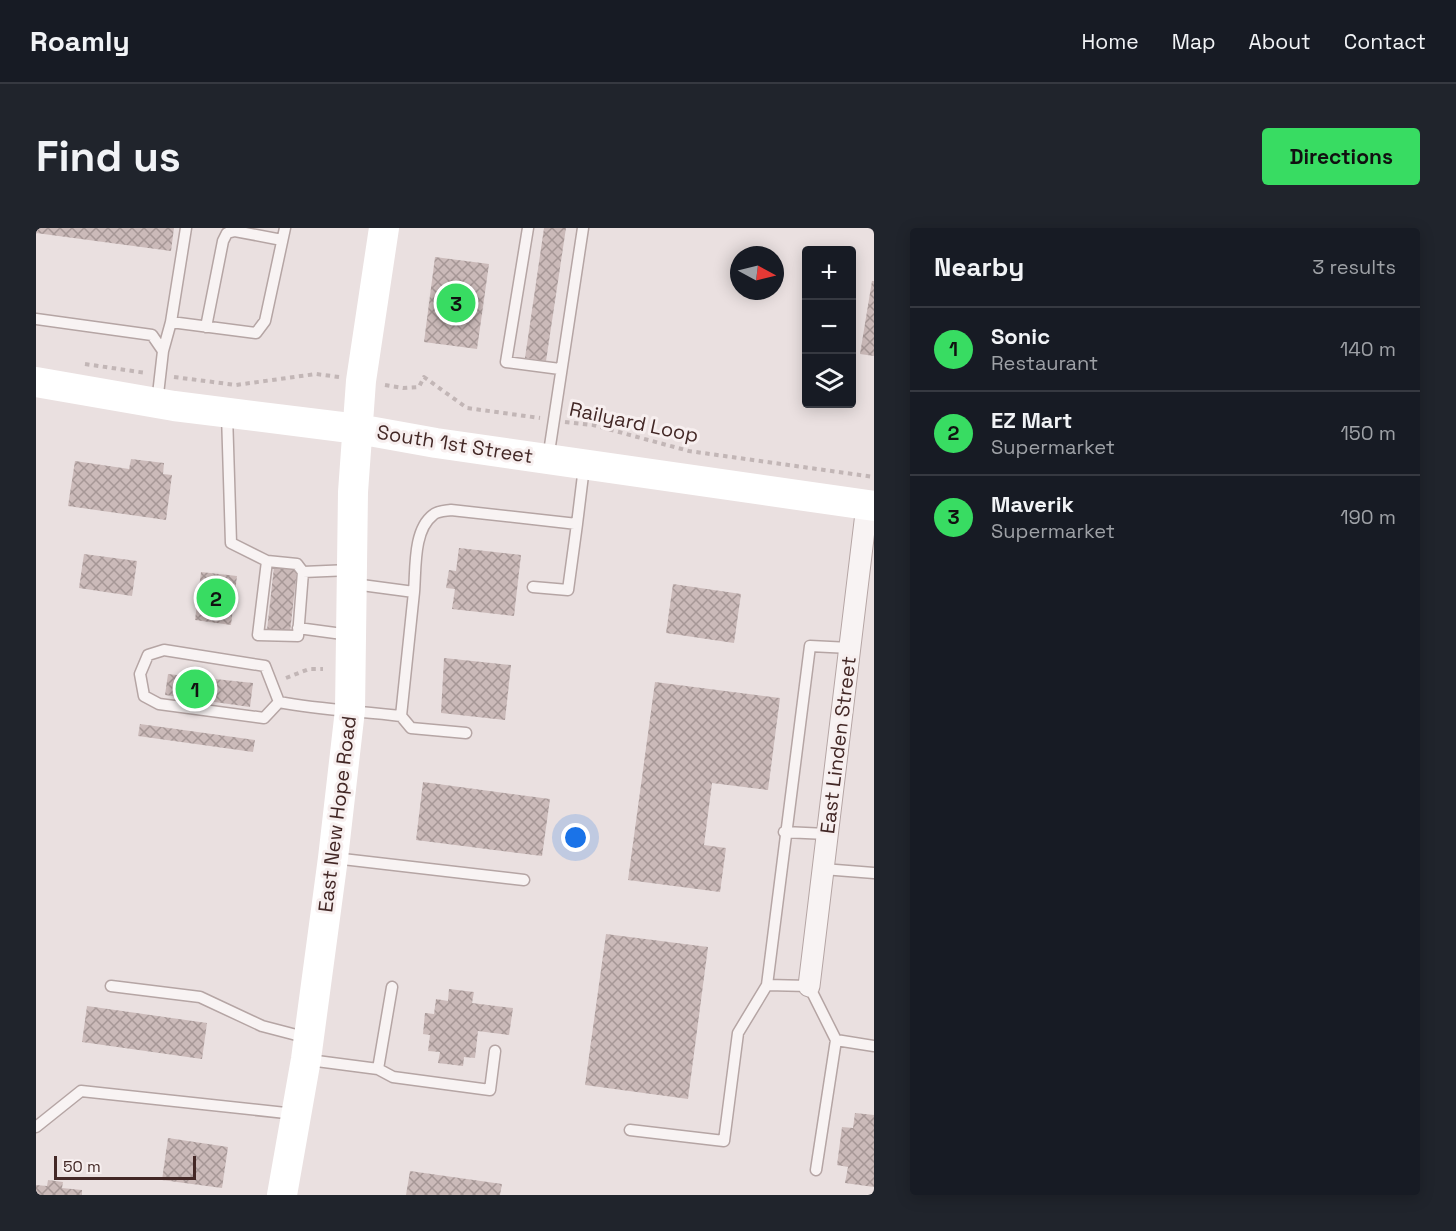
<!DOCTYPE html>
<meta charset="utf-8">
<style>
:root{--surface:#171b24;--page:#20242c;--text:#f1f3f6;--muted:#9ea1a6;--line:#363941;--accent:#38dc62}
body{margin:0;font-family:"Space Grotesk",sans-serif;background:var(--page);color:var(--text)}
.controls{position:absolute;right:18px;top:18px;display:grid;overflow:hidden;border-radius:6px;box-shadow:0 3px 15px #0003}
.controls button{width:54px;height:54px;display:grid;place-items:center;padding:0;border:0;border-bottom:2px solid var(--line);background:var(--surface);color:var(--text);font:30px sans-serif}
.compass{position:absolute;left:694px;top:18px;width:54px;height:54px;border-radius:50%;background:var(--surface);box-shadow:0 3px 15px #0003;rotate:97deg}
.scale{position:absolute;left:18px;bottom:15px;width:142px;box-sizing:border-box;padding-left:6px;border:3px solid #432826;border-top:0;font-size:16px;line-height:21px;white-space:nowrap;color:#432826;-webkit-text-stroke:4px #f7efef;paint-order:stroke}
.you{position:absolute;left:540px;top:610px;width:21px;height:21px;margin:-15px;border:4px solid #fff;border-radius:50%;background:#1a73e8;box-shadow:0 0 0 9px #1a73e833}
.badge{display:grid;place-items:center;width:39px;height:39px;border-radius:50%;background:var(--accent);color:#111;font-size:20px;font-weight:700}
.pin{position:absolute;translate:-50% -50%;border:3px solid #fff;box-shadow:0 2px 6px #0006}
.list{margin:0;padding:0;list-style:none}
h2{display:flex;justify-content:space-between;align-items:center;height:78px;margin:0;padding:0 24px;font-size:26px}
h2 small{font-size:20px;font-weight:400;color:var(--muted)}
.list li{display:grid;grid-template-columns:39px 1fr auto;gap:18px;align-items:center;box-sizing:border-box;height:84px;padding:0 24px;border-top:2px solid var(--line)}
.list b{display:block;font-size:22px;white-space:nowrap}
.list p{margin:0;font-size:20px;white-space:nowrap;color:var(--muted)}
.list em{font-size:20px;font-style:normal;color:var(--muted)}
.icon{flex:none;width:33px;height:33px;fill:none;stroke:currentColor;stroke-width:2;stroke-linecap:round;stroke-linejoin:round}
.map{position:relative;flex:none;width:838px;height:967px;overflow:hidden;border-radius:6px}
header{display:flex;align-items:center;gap:36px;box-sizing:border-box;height:84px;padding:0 30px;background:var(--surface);border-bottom:2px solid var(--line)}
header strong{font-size:28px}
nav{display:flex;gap:33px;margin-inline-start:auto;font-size:21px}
.intro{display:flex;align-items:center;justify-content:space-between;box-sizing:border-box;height:144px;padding:0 36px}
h1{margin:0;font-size:42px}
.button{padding:15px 27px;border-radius:6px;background:var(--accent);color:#111;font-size:21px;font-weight:700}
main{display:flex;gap:36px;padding:0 36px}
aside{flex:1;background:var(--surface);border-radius:6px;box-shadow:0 3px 15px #0003}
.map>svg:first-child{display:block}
.building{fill:url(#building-cross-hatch)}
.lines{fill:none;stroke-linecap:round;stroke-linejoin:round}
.lane-casing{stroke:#b5a5a4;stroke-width:13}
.street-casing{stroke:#b5a5a4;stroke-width:23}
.path{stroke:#c2b6b6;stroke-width:4;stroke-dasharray:4.5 4.5;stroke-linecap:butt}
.lane{stroke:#f8f3f3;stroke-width:10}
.street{stroke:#f8f3f3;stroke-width:21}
.secondary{stroke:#fff;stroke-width:30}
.labels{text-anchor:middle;stroke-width:6;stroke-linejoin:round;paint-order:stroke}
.street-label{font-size:20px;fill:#432826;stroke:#f7efef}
</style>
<header>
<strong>Roamly</strong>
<nav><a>Home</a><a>Map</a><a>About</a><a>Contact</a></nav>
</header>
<div class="intro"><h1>Find us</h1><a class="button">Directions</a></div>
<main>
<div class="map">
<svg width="838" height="967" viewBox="0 0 838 967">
<defs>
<pattern id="building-cross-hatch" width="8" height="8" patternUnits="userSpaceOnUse" patternTransform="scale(1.5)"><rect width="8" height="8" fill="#cbbab9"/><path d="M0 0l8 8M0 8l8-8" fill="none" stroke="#a69796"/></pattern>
</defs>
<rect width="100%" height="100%" fill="#eae0e0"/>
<!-- building -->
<path class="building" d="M0,0h138l-3,23 -135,-18z
M508,0h22l-20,133 -21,-3z
M399,29l54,7 -12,85 -53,-7z
M836,53h2v75l-14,-2z
M95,231l33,4 -1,11 9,1 -6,45 -98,-14 7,-45 54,8z
M423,320l62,7 -7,61 -62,-7 3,-20 -9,-1 3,-18 7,1z
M48,326l53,7 -5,35 -53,-8z
M238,339l23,3 -7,62 -23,-2z
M165,344l36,4 -6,49 -36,-5z
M637,356l68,10 -7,49 -68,-10z
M408,430l67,7 -6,55 -64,-7z
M132,446l85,9 -3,24 -85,-12z
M619,454l125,16 -12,92 -56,-7 -8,62 22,3 -6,44 -92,-12z
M104,496l115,16 -2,12 -115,-16z
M387,554l127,17 -8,57 -126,-16z
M570,706l102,13 -20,152 -103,-14z
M413,761l25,3 -2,11 41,5 -4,27 -31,-4 -3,27 -11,-1 -1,9 -25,-3 2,-11 -12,-1 2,-16 -7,-1 2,-21 9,1 2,-15 12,2z
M51,778l120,17 -5,36 -120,-17z
M819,885l19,2v72l-29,-4 3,-16 -11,-2 5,-38 11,1z
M132,910l60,9 -6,41 -60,-8z
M374,943l92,13 -2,11h-94z
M12,952l15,2 -1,6 20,2v5h-46v-10l11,1z"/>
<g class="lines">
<!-- lane casing -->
<g class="lane-casing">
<path id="lane" d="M492,0l-22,134 54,7
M0,91l116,16 11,16 -6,52
M135,94l85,11 9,-12 20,-93
M170,99l17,-86 4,-8 8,-2 47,9
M127,123l8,-29 15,-94
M191,186l4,129 36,18 -9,74 40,1 5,-64 -6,-8 -30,-3
M512,231l35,-231
M267,344l47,-2
M497,359l35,3 9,-66
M378,364c2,-23 -1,-62 19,-77 4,-4 12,-4 18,-5l126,14 7,-57
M262,400l52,7
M128,422l101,16 14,36 -15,16 -105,-14 -15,-8 -4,-22 8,-19z
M243,474c41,8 81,9 122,14l13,-124 -60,-8
M365,488l10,12 55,5
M748,604l43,2
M298,630l190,22
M787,641l51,4
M731,757l42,1 27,54 38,6
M75,758l89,11 62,29 46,12
M273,832l69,9 14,-82
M342,841l15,8 97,13 5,-39
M0,899l45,-36 214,23
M594,902l94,11 14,-108 29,-48 43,-339 40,2
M780,942l20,-130"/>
</g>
<!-- street casing -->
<g class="street-casing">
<path id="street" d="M773,758l58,-481"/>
</g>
<!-- path -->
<path class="path" d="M49,136l61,9
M138,149l62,8 80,-11 23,3
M349,157l18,3 16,-1 5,-10 43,31 73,10
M529,194l28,3 96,26 185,26
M250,450l23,-9h14"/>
<!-- lane -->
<use href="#lane" class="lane"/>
<!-- street -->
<use href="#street" class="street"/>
<!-- secondary -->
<path class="secondary" d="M0,154l138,24 184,23 78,14 438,63
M246,967l24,-136 27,-201 17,-148 3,-218 8,-111 23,-153"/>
</g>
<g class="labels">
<!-- street labels -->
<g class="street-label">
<text transform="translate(598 194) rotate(12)" y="7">Railyard Loop</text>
<text transform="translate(419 216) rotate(9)" y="7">South 1st Street</text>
<text transform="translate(802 517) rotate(-83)" y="7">East Linden Street</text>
<text transform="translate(301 586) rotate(-83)" y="7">East New Hope Road</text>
</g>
</g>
</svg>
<div class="controls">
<button>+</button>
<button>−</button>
<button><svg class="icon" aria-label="layers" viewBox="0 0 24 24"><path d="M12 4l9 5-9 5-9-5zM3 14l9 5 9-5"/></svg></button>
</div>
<svg class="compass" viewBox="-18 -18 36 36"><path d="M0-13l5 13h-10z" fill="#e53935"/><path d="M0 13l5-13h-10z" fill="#9ea1a6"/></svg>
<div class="scale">50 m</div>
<div class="you"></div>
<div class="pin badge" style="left:159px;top:461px">1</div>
<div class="pin badge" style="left:180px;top:370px">2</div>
<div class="pin badge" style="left:420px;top:75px">3</div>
</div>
<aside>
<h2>Nearby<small>3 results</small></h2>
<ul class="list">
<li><span class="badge">1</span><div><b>Sonic</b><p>Restaurant</p></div><em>140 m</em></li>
<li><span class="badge">2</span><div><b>EZ Mart</b><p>Supermarket</p></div><em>150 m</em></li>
<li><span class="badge">3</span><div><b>Maverik</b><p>Supermarket</p></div><em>190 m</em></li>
</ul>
</aside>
</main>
